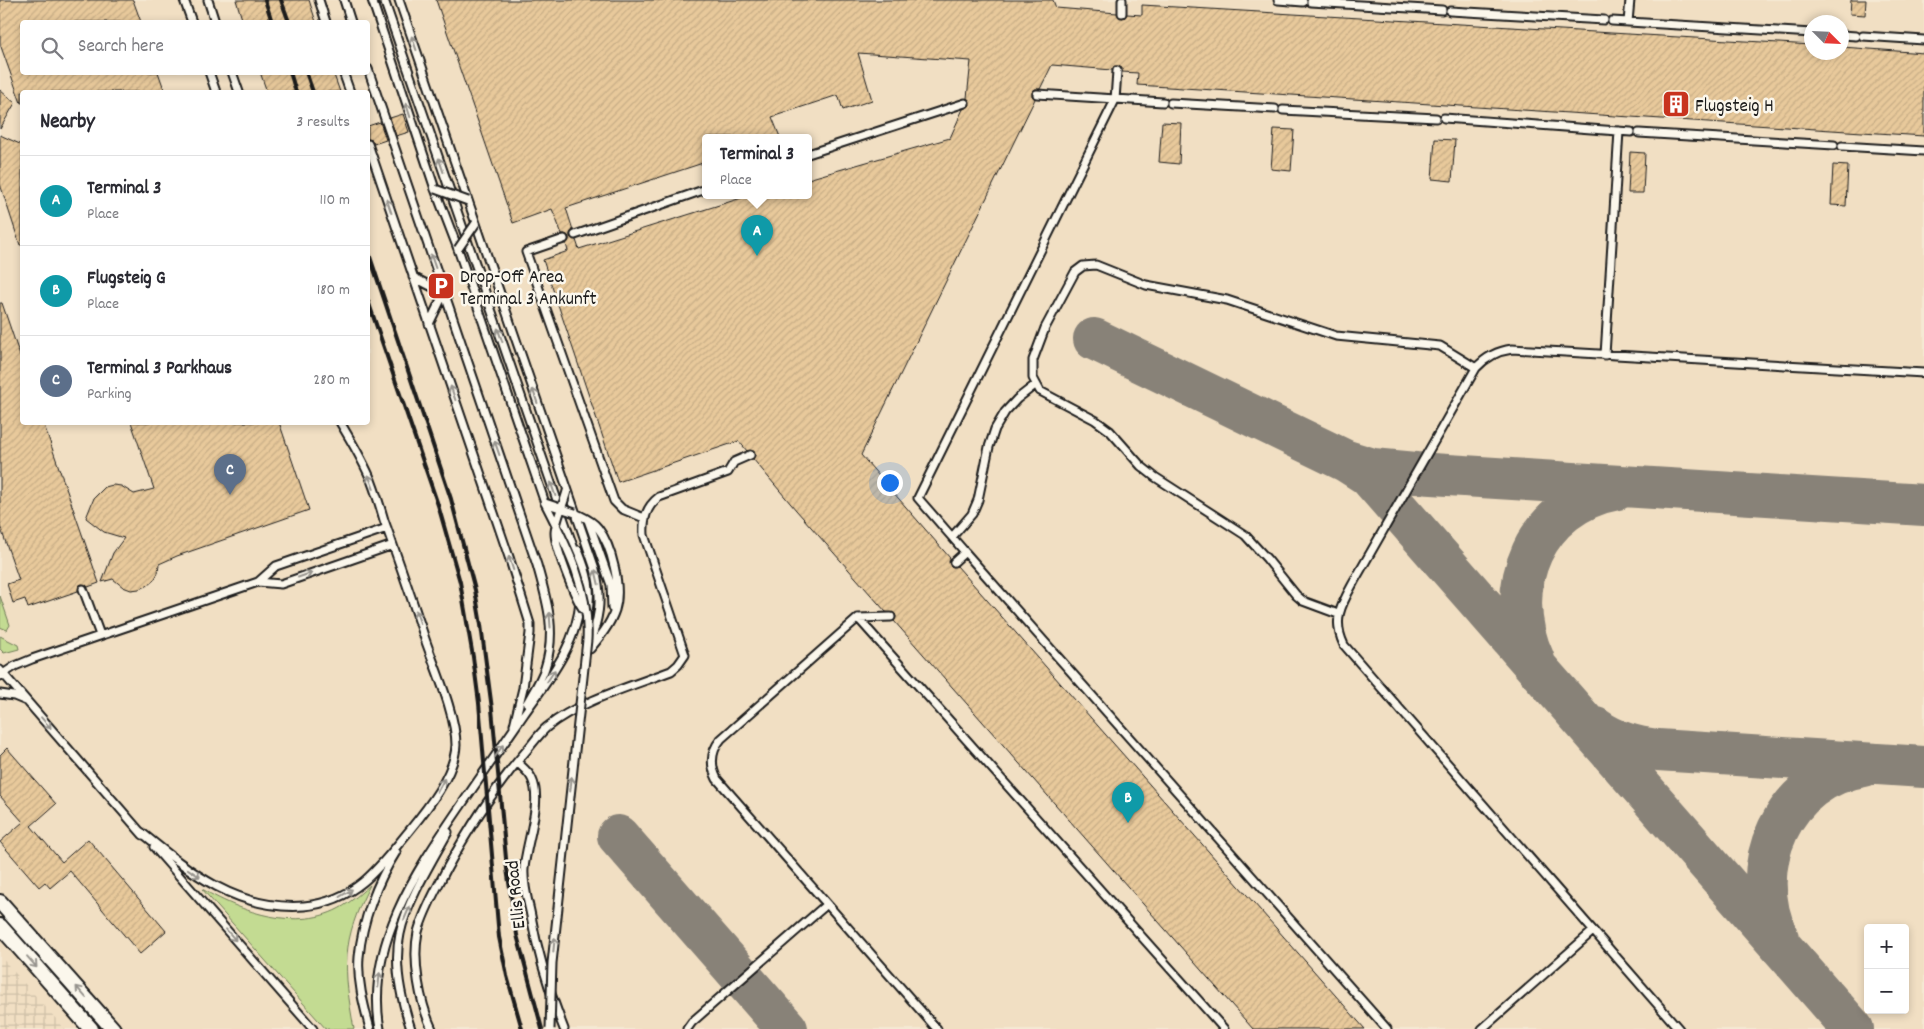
<!DOCTYPE html>
<meta charset="utf-8">
<style>
:root{--surface:#fff;--page:#f7f7f7;--text:#2b2b33;--muted:#7c7c81;--line:#e1e1e2;--accent:#7c3aed}
body{margin:0;font-family:Dekko,sans-serif;background:var(--page);color:var(--text)}
.controls{position:absolute;right:15px;bottom:15px;display:grid;overflow:hidden;border-radius:5px;box-shadow:0 2px 8px #0003}
.controls button{width:45px;height:45px;display:grid;place-items:center;padding:0;border:0;border-bottom:1px solid var(--line);background:var(--surface);color:var(--text);font:25px sans-serif}
.compass{position:absolute;left:1804px;top:15px;width:45px;height:45px;border-radius:50%;background:var(--surface);box-shadow:0 2px 8px #0003;rotate:114deg}
.you{position:absolute;left:889px;top:482px;width:18px;height:18px;margin:-12px;border:4px solid #fff;border-radius:50%;background:#1a73e8;box-shadow:0 0 0 8px #1a73e833}
.badge{display:grid;place-items:center;width:32px;height:32px;border-radius:50%;background:var(--accent);color:#fff;font-size:16px;font-weight:700}
.pin{position:absolute;translate:-50% -41px;filter:drop-shadow(0 1px 2px #0008)}
.pin::after{content:'';position:absolute;top:26px;width:18px;height:15px;background:inherit;clip-path:polygon(0 0,100% 0,50% 100%)}
.popup{position:absolute;left:702px;top:134px;width:110px;height:65px;box-sizing:border-box;display:grid;place-content:center;border-radius:5px;background:var(--surface);filter:drop-shadow(0 1px 4px #0005);font-size:16px;white-space:nowrap;color:var(--muted)}
.popup b{font-size:19px;color:var(--text)}
.popup::after{content:'';position:absolute;left:50%;top:100%;margin-left:-10px;border:10px solid transparent;border-top-color:var(--surface)}
.list{margin:0;padding:0;list-style:none}
h2{display:flex;justify-content:space-between;align-items:center;height:65px;margin:0;padding:0 20px;font-size:21px}
h2 small{font-size:16px;font-weight:400;color:var(--muted)}
.list li{display:grid;grid-template-columns:32px 1fr auto;gap:15px;align-items:center;box-sizing:border-box;height:90px;padding:0 20px;border-top:1px solid var(--line)}
.list b{display:block;font-size:19px;white-space:nowrap}
.list p{margin:0;font-size:16px;white-space:nowrap;color:var(--muted)}
.list em{font-size:16px;font-style:normal;color:var(--muted)}
.icon{flex:none;width:28px;height:28px;fill:none;stroke:currentColor;stroke-width:2;stroke-linecap:round;stroke-linejoin:round}
.map{position:relative;flex:none;width:1924px;height:1029px;overflow:hidden}
.search{position:absolute;background:var(--surface);box-shadow:0 2px 8px #0003;left:20px;top:20px;width:350px;height:55px;display:flex;align-items:center;gap:12px;box-sizing:border-box;padding:0 18px;border-radius:5px;color:var(--muted);font-size:19px}
.panel{position:absolute;background:var(--surface);box-shadow:0 2px 8px #0003;left:20px;top:90px;width:350px;height:335px;border-radius:5px}
.map>svg:first-child{display:block}
.built{fill:#f1dfc3;fill-rule:evenodd}
.industrial{fill:url(#industrial-grid)}
.green{fill:#c3db92;stroke:#707c57}
.lines{fill:none;stroke-linecap:round;stroke-linejoin:round}
.taxiway{stroke:#888278;stroke-width:42}
.building{fill:url(#building-hatch);stroke:#1c1c1c;fill-rule:evenodd}
.lane-casing{stroke:#1c1c1c;stroke-width:11}
.street-casing{stroke:#1c1c1c;stroke-width:18}
.lane{stroke:#fbf7ec;stroke-width:7}
.street{stroke:#fbf7ec;stroke-width:14}
.rail{stroke:#1c1c1c;stroke-width:4}
.lane-bridge-casing{stroke:#1c1c1c;stroke-width:11;stroke-linecap:butt}
.lane-bridge{stroke:#fbf7ec;stroke-width:7}
.oneway{stroke:#97948e}
.labels{text-anchor:middle;stroke-width:5;stroke-linejoin:round;paint-order:stroke}
.poi-label{font-size:19px;fill:#1c1c1c;stroke:#fbf7ec;text-anchor:start}
.street-label{font-size:19px;fill:#1c1c1c;stroke:#fbf7ec}
</style>
<div class="map">
<svg width="1924" height="1029" viewBox="0 0 1924 1029">
<defs>
<pattern id="industrial-grid" width="8" height="8" patternUnits="userSpaceOnUse" patternTransform="scale(1.25)"><rect width="8" height="8" fill="#f1dfc3"/><path d="M0 4h8M4 0v8" fill="none" stroke="#cebfa7"/></pattern>
<pattern id="building-hatch" width="6" height="6" patternUnits="userSpaceOnUse" patternTransform="scale(1.25)"><rect width="6" height="6" fill="#e8c99b"/><path d="M-1 1l2-2M0 6l6-6M5 7l2-2" fill="none" stroke="#c6ac85"/></pattern>
</defs>
<rect width="100%" height="100%" fill="#f5e9d4"/>
<filter id="ink" filterUnits="userSpaceOnUse"><feTurbulence type="fractalNoise" baseFrequency=".02" numOctaves="2"/><feDisplacementMap in="SourceGraphic" scale="10" xChannelSelector="R" yChannelSelector="G"/><feConvolveMatrix kernelMatrix="1 2 1 2 8 2 1 2 1" color-interpolation-filters="sRGB"/></filter>
<g filter="url(#ink)">
<!-- built -->
<path class="built" d="M0,0h1924v1029h-1924zM22,22h346v50h-346zM1812,22h30v30h-30zM22,92h346v330h-346zM706,137h102v58h-102zM1868,928h37v82h-37z"/>
<!-- industrial -->
<path class="industrial" d="M0,956l65,73h-65z"/>
<!-- green -->
<path class="green" d="M0,596l10,29 -3,5 -7,-3z
M0,636l18,9 1,4 -15,4 -4,-4z
M370,885c-29,56 -27,83 -16,144h-28l-124,-140c44,26 106,46 150,11 6,-4 12,-10 18,-15z"/>
<g class="lines">
<!-- taxiway -->
<path class="taxiway" d="M1094,339l252,122 22,14 485,554
M1347,461l26,8 43,4 508,32
M1534,660c-34,-73 1,-156 83,-171
M1595,728c19,14 40,19 63,22l266,17
M618,836l169,193
M1778,938c-34,-71 5,-160 86,-172"/>
</g>
<!-- building -->
<path class="building" d="M0,0h133l8,22h-119v50h136l7,20h-143v11h-1l-21,-59z
M236,0h73l7,22h-73z
M436,0h617l3,8 61,5 5,5 3,-1 2,-3 15,1v-10l670,40v7h30v-5l82,6v83l-787,-51 1,-12 -16,-1v-4l-4,-2h-4l-2,4 -60,-5 -12,24h-5l-3,3v4l3,3 -174,356 89,103v7l3,2 4,-1 408,463h-112l-359,-408 2,-4 -1,-3 -9,-2 -90,-102 -43,-51 2,-4 -1,-4h-7l-8,-10 -121,41 -75,-222 25,-9 -2,-7 3,-4v-3l-4,-3h-3l-10,-25 -39,14zM858,53l113,8 -4,37 3,7 -7,4 -13,29 -142,41v16h-57l-172,54 -3,-9 -6,-3v-3l3,-4 -7,-22 140,-46v-25h74l-8,-20 66,-22 5,15 29,-10z
M1851,0h15l-1,15 -15,-1z
M260,72h73l7,20h-73z
M0,90l15,13 -15,26z
M403,114l6,18 -13,4 -6,-18z
M380,122l6,18 -12,4 -2,-4 -4,-1v-13z
M1162,122l19,1 -2,41 -20,-2z
M1274,129l20,1 -3,41 -20,-2z
M0,135l22,10v100h-2l-20,-61z
M1435,139l20,1 -3,41 -20,-2z
M1630,152l15,1 -2,40h-15z
M1833,165l15,1 -2,40 -15,-1z
M0,303h2l20,59v60h21l56,161 -11,4 -6,-3 -3,2 -1,5 -50,17 -3,-9 -12,4 -6,-19 12,-4 -19,-54z
M131,422h148l30,88 -132,46 -18,8 -1,9 -4,7 -7,6 -8,3 -8,1 -8,-3 -10,-8 -11,3 11,-29 11,-15 -20,-6 -18,-14 8,-20 11,-11 8,-2 8,1 13,8 20,-5z
M7,748l49,56 -25,22 31,36 26,-23 78,92 -26,23 -70,-83 -20,17 -5,-6 -6,5 -39,-45 23,-20 -23,-26v-41z"/>
<g class="lines">
<!-- lane casing -->
<g class="lane-casing">
<path id="lane" d="M184,0l8,22
M208,0l7,22
M319,0l7,22
M344,0l7,22
M372,0l63,189 23,60 87,254
M384,0l191,552 5,24
M399,0l196,569c8,31 4,51 -8,81
M1278,0l25,2
M1311,2l131,8
M1450,11l154,9
M1122,13v-13
M1612,21l200,12
M1628,22l2,-22
M1842,35l14,1
M1863,36l61,4
M368,69l169,496c10,36 20,66 8,103 -4,12 -12,24 -18,35
M209,72l7,20
M232,72l7,20
M343,72l7,20
M1037,94l126,8
M1171,103l104,6
M1283,110l153,8
M1444,118l187,14
M1639,133l195,12
M368,144l141,413 21,67v9l-7,55 -9,37
M1842,146l82,5
M808,154l157,-51
M575,235l131,-46
M564,239l-38,13 88,249 8,8 22,9
M413,277l31,16 -15,31
M1605,355l14,-224
M575,513c8,4 17,7 23,15 14,18 24,60 17,82 -5,15 -15,27 -25,39
M588,520l23,65 1,23
M952,537l20,-23 6,-14 11,-53 6,-18 10,-17 12,-13 18,-14
M578,550c9,22 15,41 9,65
M965,552l422,477
M954,562l11,-10 -47,-54 197,-398 2,-29
M258,582l23,2 112,-39
M83,589l17,46
M1338,614l-35,-13 -7,-6 -29,-36 -22,-24 -90,-58 -14,-11 -31,-35 -15,-11 -55,-29 -7,-13v-18l12,-32 30,-56 8,-6 13,-1 50,20 81,15 109,36 104,10 36,22
M891,617l-33,1 -137,121c-10,12 -11,26 -4,40l220,250
M858,618l366,411
M0,670l143,165
M0,676l15,-10 17,-7 226,-77 18,-16 111,-38
M0,694l14,2 12,5
M517,762c5,5 12,10 15,17 11,23 -6,64 -8,90 -1,14 3,29 6,42 7,40 19,80 34,118
M141,832c49,40 96,79 163,74 21,-2 42,-10 59,-24 18,-15 31,-33 46,-51 18,-22 46,-57 47,-86 0,-30 -21,-77 -31,-106 -13,-40 -27,-80 -41,-119 -4,-14 -8,-27 -13,-40 -8,-20 -20,-39 -31,-58
M154,847l159,182
M370,1029c-6,-23 -13,-48 -11,-72 3,-36 18,-75 37,-105
M380,1029c-15,-85 37,-159 82,-225 21,-30 41,-60 62,-90 24,-34 54,-71 56,-114
M411,1029c-10,-30 -18,-64 -11,-95 6,-31 32,-73 48,-102
M432,1029c-12,-26 -20,-68 -14,-97 6,-22 18,-42 28,-62 23,-42 49,-83 81,-120 6,-7 12,-16 20,-23 32,-26 85,-41 124,-56l7,-6 7,-10 -41,-120c-1,-16 2,-28 15,-38l69,-25 6,-10 16,-7
M687,1029l5,-7 135,-118
M1482,1029l111,-98
M1679,1029l-335,-384c-13,-27 -1,-43 12,-67l120,-210c10,-11 21,-17 36,-19l412,24"/>
</g>
<!-- street casing -->
<g class="street-casing">
<path id="street" d="M0,902l113,127
M0,926l91,103"/>
</g>
<!-- lane -->
<use href="#lane" class="lane"/>
<!-- street -->
<use href="#street" class="street"/>
<!-- rail -->
<path class="rail" d="M265,0l7,22
M281,0l8,22
M290,72l6,20
M306,72l7,20
M368,251l83,248 24,91 6,35 11,84 15,160 10,66 25,94
M368,301l70,204 22,77 13,75 6,46 20,234 8,39 15,53"/>
<!-- lane-bridge casing -->
<g class="lane-bridge-casing">
<path id="lane-bridge" d="M435,189l33,12
M458,249l18,-26
M567,491c-3,12 -12,31 -12,42 0,14 20,66 29,77
M545,503c22,43 45,87 42,137l-35,323 -2,66
M545,503l30,10"/>
</g>
<!-- lane-bridge -->
<use href="#lane-bridge" class="lane-bridge"/>
</g>
<!-- one-way arrows -->
<defs><path id="oneway-shaft" d="M-6 0H5M1.5-3L5.5 0L1.5 3" fill="none" stroke-width="1.6" stroke-linecap="round" stroke-linejoin="round" transform="scale(1.25)"/></defs>
<g class="oneway">
<use href="#oneway-shaft" transform="translate(414 43) rotate(-109)"/>
<use href="#oneway-shaft" transform="translate(408 110) rotate(-108)"/>
<use href="#oneway-shaft" transform="translate(441 165) rotate(-109)"/>
<use href="#oneway-shaft" transform="translate(389 206) rotate(-109)"/>
<use href="#oneway-shaft" transform="translate(433 261) rotate(-109)"/>
<use href="#oneway-shaft" transform="translate(500 335) rotate(-109)"/>
<use href="#oneway-shaft" transform="translate(453 393) rotate(-109)"/>
<use href="#oneway-shaft" transform="translate(535 396) rotate(-109)"/>
<use href="#oneway-shaft" transform="translate(497 448) rotate(-109)"/>
<use href="#oneway-shaft" transform="translate(371 482) rotate(-111)"/>
<use href="#oneway-shaft" transform="translate(553 489) rotate(-109)"/>
<use href="#oneway-shaft" transform="translate(511 563) rotate(-108)"/>
<use href="#oneway-shaft" transform="translate(305 575) rotate(-19)"/>
<use href="#oneway-shaft" transform="translate(597 577) rotate(-103)"/>
<use href="#oneway-shaft" transform="translate(418 617) rotate(-109)"/>
<use href="#oneway-shaft" transform="translate(550 620) rotate(-94)"/>
<use href="#oneway-shaft" transform="translate(551 676) rotate(-57)"/>
<use href="#oneway-shaft" transform="translate(46 723) rotate(49)"/>
<use href="#oneway-shaft" transform="translate(499 751) rotate(-56)"/>
<use href="#oneway-shaft" transform="translate(571 784) rotate(-84)"/>
<use href="#oneway-shaft" transform="translate(441 785) rotate(-62)"/>
<use href="#oneway-shaft" transform="translate(194 873) rotate(34)"/>
<use href="#oneway-shaft" transform="translate(346 893) rotate(-31)"/>
<use href="#oneway-shaft" transform="translate(407 913) rotate(-67)"/>
<use href="#oneway-shaft" transform="translate(231 935) rotate(49)"/>
<use href="#oneway-shaft" transform="translate(554 945) rotate(-84)"/>
<use href="#oneway-shaft" transform="translate(32 962) rotate(49)"/>
<use href="#oneway-shaft" transform="translate(379 980) rotate(-84)"/>
<use href="#oneway-shaft" transform="translate(81 992) rotate(-131)"/>
</g>
</g>
<!-- icons -->
<defs>
<g id="building-square" transform="scale(1.4375)"><rect x="-9" y="-9" width="18" height="18" rx="4" fill="#c8321e" stroke="#fbf7ec"/><path d="M-4-6H4V6H1V3H-1V6H-4ZM-2.5-4.3h1.7v1.8h-1.7ZM.8-4.3h1.7v1.8H.8ZM-2.5-1h1.7V.8h-1.7ZM.8-1h1.7V.8H.8Z" fill="#fff"/></g>
<g id="parking-square" transform="scale(1.4375)"><rect x="-9" y="-9" width="18" height="18" rx="4" fill="#c8321e" stroke="#fbf7ec"/><path d="M-3.5-5.5H1a3.5 3.5 0 0 1 0 7H-1V5.5H-3.5ZM-1-3.4V-.6H.8a1.4 1.4 0 0 0 0-2.8Z" fill="#fff"/></g>
</defs>
<g fill-rule="evenodd">
<use href="#building-square" x="1676" y="104"/>
<use href="#parking-square" x="441" y="286"/>
</g>
<g class="labels">
<!-- poi labels -->
<g class="poi-label">
<text x="1695" y="111">Flugsteig H</text>
<text x="460" y="282">Drop-Off Area<tspan x="460" dy="22">Terminal 3 Ankunft</tspan></text>
</g>
<!-- street labels -->
<g class="street-label">
<text transform="translate(514 895) rotate(-96)" y="7">Ellis Road</text>
</g>
</g>
</svg>
<div class="controls">
<button>+</button>
<button>−</button>
</div>
<svg class="compass" viewBox="-18 -18 36 36"><path d="M0-13l5 13h-10z" fill="#e53935"/><path d="M0 13l5-13h-10z" fill="#7c7c81"/></svg>
<div class="you"></div>
<div class="pin badge" style="left:757px;top:256px;background:#0f9aa8">A</div>
<div class="popup"><b>Terminal 3</b>Place</div>
<div class="pin badge" style="left:1128px;top:823px;background:#0f9aa8">B</div>
<div class="pin badge" style="left:230px;top:495px;background:#5c6f8a">C</div>
<div class="search"><svg class="icon" aria-label="search" viewBox="0 0 24 24"><circle cx="10" cy="10" r="6"/><path d="M15 15l6 6"/></svg>Search here</div>
<section class="panel">
<h2>Nearby<small>3 results</small></h2>
<ul class="list">
<li><span class="badge" style="background:#0f9aa8">A</span><div><b>Terminal 3</b><p>Place</p></div><em>110 m</em></li>
<li><span class="badge" style="background:#0f9aa8">B</span><div><b>Flugsteig G</b><p>Place</p></div><em>180 m</em></li>
<li><span class="badge" style="background:#5c6f8a">C</span><div><b>Terminal 3 Parkhaus</b><p>Parking</p></div><em>280 m</em></li>
</ul>
</section>
</div>
